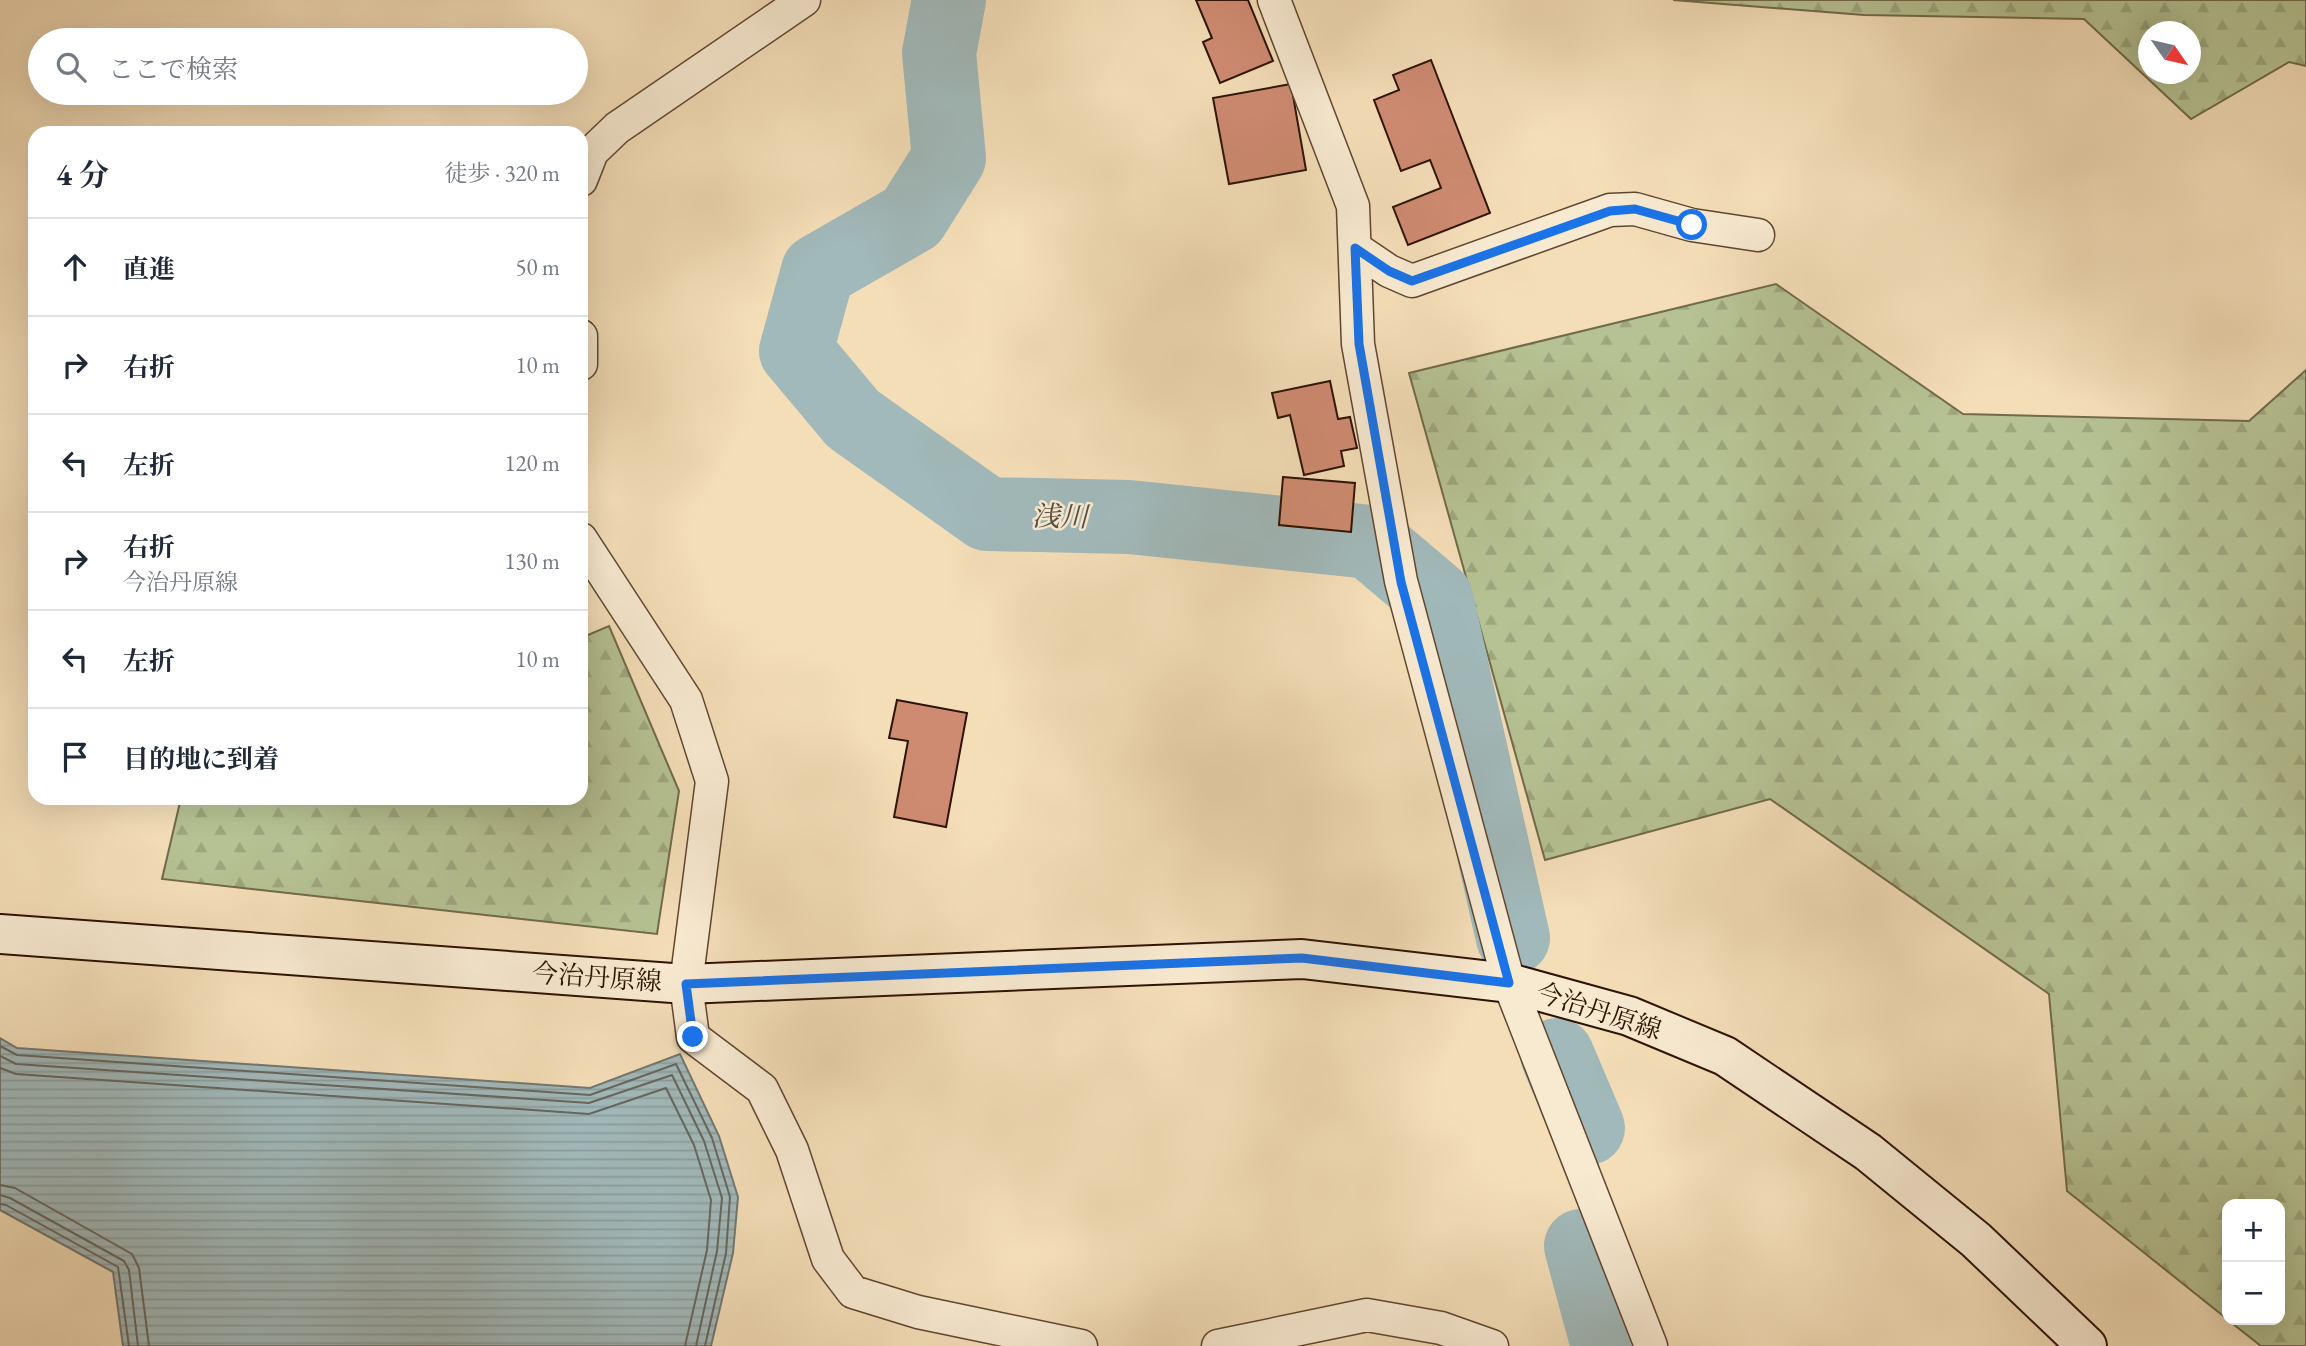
<!DOCTYPE html>
<html lang="ja">
<meta charset="utf-8">
<style>
body{margin:0;font-family:"EB Garamond","Noto Serif JP",serif;background:#f2f2f3;color:#1f2937}
.controls{position:absolute;right:21px;bottom:21px;display:grid;overflow:hidden;border-radius:14px;box-shadow:0 7px 28px #0002}
.controls button{width:63px;height:63px;display:grid;place-items:center;padding:0;border:0;border-bottom:2px solid #e0e1e3;background:#fff;color:#1f2937;font:35px sans-serif}
.compass{position:absolute;left:2138px;top:21px;width:63px;height:63px;border-radius:50%;background:#fff;box-shadow:0 7px 28px #0002;rotate:124deg}
.stop{position:absolute;width:21px;height:21px;margin:-16px;border:5px solid #1a73e8;border-radius:50%;background:#fff}
.stop.end{background:#1a73e8;border-color:#fff;box-shadow:0 2px 7px #0008}
.list{margin:0;padding:0;list-style:none}
h2{display:flex;justify-content:space-between;align-items:center;height:91px;margin:0;padding:0 28px;font-size:30px}
h2 small{font-size:23px;font-weight:400;color:#747a83}
.list li{display:grid;grid-template-columns:46px 1fr auto;gap:21px;align-items:center;box-sizing:border-box;height:98px;padding:0 28px;border-top:2px solid #e0e1e3}
.list b{display:block;font-size:26px;white-space:nowrap}
.list p{margin:0;font-size:23px;white-space:nowrap;color:#747a83}
.list em{font-size:23px;font-style:normal;color:#747a83}
.icon{flex:none;width:38px;height:38px;fill:none;stroke:currentColor;stroke-width:2;stroke-linecap:round;stroke-linejoin:round}
.map{position:relative;flex:none;width:2306px;height:1346px;overflow:hidden}
.search{position:absolute;background:#fff;box-shadow:0 7px 28px #0002;left:28px;top:28px;width:560px;height:77px;display:flex;align-items:center;gap:18px;box-sizing:border-box;padding:0 24px;border-radius:38px;color:#747a83;font-size:26px}
.panel{position:absolute;background:#fff;box-shadow:0 7px 28px #0002;left:28px;top:126px;width:560px;height:679px;border-radius:21px}
.map>svg:first-child{display:block}
.forest{fill:url(#forest-firs);stroke:#726a4a;stroke-width:2;fill-rule:evenodd}
.water{fill:url(#water-rules);stroke:#737770;stroke-width:2}
.lines{fill:none;stroke-linecap:round;stroke-linejoin:round}
.shore{stroke:#67665e;stroke-width:2}
.river{stroke:#a1b9ba;stroke-width:74}
.building{fill:#cf8b72;stroke:#2d1302;stroke-width:2}
.street-casing{stroke:#5f4630;stroke-width:35}
.secondary-casing{stroke:#2d1302;stroke-width:42}
.street{stroke:#f8ead1;stroke-width:32}
.secondary{stroke:#f8ead1;stroke-width:38}
.route{stroke:#1a73e8;stroke-width:9}
.labels{text-anchor:middle;dominant-baseline:central;stroke-width:5;stroke-linejoin:round;paint-order:stroke}
.street-label{font-size:26px;fill:#2d1302;stroke:#f8ead1}
.water-label{font-size:28px;font-style:italic;fill:#564d42;stroke:#f8ead1}
</style>
<div class="map">
<svg width="2306" height="1346" viewBox="0 0 2306 1346">
<defs>
<pattern id="forest-firs" width="22" height="20" patternUnits="userSpaceOnUse" patternTransform="scale(1.75)"><rect width="22" height="20" fill="#b6c293"/><path d="M5 1l3.5 6h-7zM16 11l3.5 6h-7z" fill="#9da67d"/></pattern>
<pattern id="water-rules" width="6" height="5" patternUnits="userSpaceOnUse" patternTransform="scale(1.75)"><rect width="6" height="5" fill="#a1b9ba"/><path d="M0 2.5h6" fill="none" stroke="#8b9e9e"/></pattern>
</defs>
<rect width="100%" height="100%" fill="#f4deb8"/>
<filter id="stains"><feTurbulence type="fractalNoise" baseFrequency=".00286" numOctaves="4"/><feColorMatrix values="0 0 0 0 .2 0 0 0 0 .09 0 0 0 0 .02 0 0 0 .5 -.17"/></filter>
<radialGradient id="worn" r=".72"><stop offset=".6" stop-color="#630" stop-opacity="0"/><stop offset="1" stop-color="#630" stop-opacity=".3"/></radialGradient>
<path class="forest" d="M 1673,0 L 2306,0 L 2306,66 L 2289,62 L 2191,119 L 2084,19 L 1864,15 ZM 2148,32 L 2190,32 L 2190,74 L 2148,74 Z
M 1776,284 L 1963,414 L 2249,421 L 2306,370 L 2306,1346 L 2261,1346 L 2228,1320 L 2280,1320 L 2280,1204 L 2227,1204 L 2227,1319 L 2067,1191 L 2049,994 L 1770,799 L 1545,860 L 1409,373 Z
M 609,626 L 679,791 L 657,934 L 162,879 L 181,798 L 451,798 L 485,804 L 492,798 L 581,798 L 581,638 Z"/>
<path class="water" d="M 0,1038 L 17,1048 L 590,1088 L 680,1054 L 719,1136 L 738,1197 L 733,1253 L 711,1346 L 123,1346 L 113,1272 L 0,1210 Z"/>
<g class="lines">
<path class="shore" d="M 0,1046 L 17,1055 L 590,1095 L 676,1064 L 712,1138 L 730,1197 L 726,1253 L 705,1346
M 0,1056 L 16,1064 L 589,1103 L 672,1075 L 704,1141 L 722,1198 L 717,1251 L 696,1346
M 0,1068 L 16,1074 L 589,1114 L 666,1088 L 694,1145 L 711,1200 L 707,1250 L 685,1346
M 0,1185 L 15,1188 L 132,1254 L 139,1268 L 149,1346
M 0,1195 L 10,1198 L 124,1261 L 129,1270 L 138,1346
M 0,1204 L 6,1205 L 118,1267 L 129,1346"/>
<path class="river" d="M 949,0 L 939,53 L 949,158 L 912,217 L 818,271 L 796,351 L 853,419 L 987,514 L 1129,517 L 1370,542 L 1436,598 L 1513,938
M 1557,1055 L 1588,1128
M 1581,1246 L 1608,1346"/>
</g>
<path class="building" d="M 1196,0 L 1248,0 L 1273,61 L 1220,83 L 1203,42 L 1212,38 Z
M 1431,60 L 1490,213 L 1408,245 L 1393,207 L 1441,188 L 1430,160 L 1401,171 L 1374,100 L 1399,90 L 1393,75 Z
M 1291,84 L 1306,170 L 1229,184 L 1213,98 Z
M 1330,381 L 1338,419 L 1350,417 L 1357,448 L 1341,451 L 1344,466 L 1304,475 L 1290,415 L 1278,418 L 1272,393 Z
M 1283,477 L 1355,483 L 1351,532 L 1279,525 Z
M 897,700 L 967,713 L 946,827 L 894,817 L 908,741 L 889,738 Z"/>
<g class="lines">
<g class="street-casing">
<path id="street" d="M 1274,0 L 1353,206 L 1358,344 L 1401,581 L 1509,983 L 1651,1346
M 581,180 L 592,152 L 617,128 L 804,0
M 1355,248 L 1389,271 L 1412,281 L 1610,210 L 1635,209 L 1692,225 L 1758,235
M 581,336 L 581,364
M 581,539 L 686,700 L 712,781 L 686,984 L 693,1037 L 762,1089 L 792,1150 L 828,1259 L 853,1292 L 918,1312 L 1081,1346
M 1218,1346 L 1367,1315 L 1441,1328 L 1492,1346"/>
</g>
<g class="secondary-casing">
<path id="secondary" d="M 0,934 L 686,984 L 1302,959 L 1509,983 L 1629,1016 L 1725,1056 L 1868,1152 L 1976,1240 L 2087,1346"/>
</g>
<use href="#street" class="street"/>
<use href="#secondary" class="secondary"/>
</g>
<g class="lines">
<path class="route" d="M 693,1037 L 686,984 L 1302,958 L 1509,983 L 1401,582 L 1359,344 L 1355,248 L 1389,271 L 1412,281 L 1610,211 L 1635,209 L 1692,225"/>
</g>
<g class="labels">
<g class="street-label">
<text transform="translate(597 977) rotate(4)">今治丹原線</text>
<text transform="translate(1599 1011) rotate(18)">今治丹原線</text>
</g>
<g class="water-label">
<text transform="translate(1060 516) rotate(1)">浅川</text>
</g>
</g>
<rect width="100%" height="100%" filter="url(#stains)"/>
<rect width="100%" height="100%" fill="url(#worn)"/>
</svg>
<div class="controls">
<button>+</button>
<button>−</button>
</div>
<svg class="compass" viewBox="-18 -18 36 36"><path d="M0-13l5 13h-10z" fill="#e53935"/><path d="M0 13l5-13h-10z" fill="#747a83"/></svg>
<div class="stop" style="left:1692px;top:225px"></div>
<div class="stop end" style="left:693px;top:1037px"></div>
<div class="search"><svg class="icon" aria-label="search" viewBox="0 0 24 24"><circle cx="10" cy="10" r="6"/><path d="M15 15l6 6"/></svg>ここで検索</div>
<section class="panel">
<h2>4 分<small>徒歩 · 320 m</small></h2>
<ul class="list">
<li><svg class="icon" aria-label="ahead" viewBox="0 0 24 24"><path d="M12 20V5M6 11l6-6 6 6"/></svg><div><b>直進</b></div><em>50 m</em></li>
<li><svg class="icon" aria-label="right" viewBox="0 0 24 24"><path d="M7 20v-9h11M14 6l5 5-5 5"/></svg><div><b>右折</b></div><em>10 m</em></li>
<li><svg class="icon" aria-label="left" viewBox="0 0 24 24"><path d="M17 20v-9H6M10 6l-5 5 5 5"/></svg><div><b>左折</b></div><em>120 m</em></li>
<li><svg class="icon" aria-label="right" viewBox="0 0 24 24"><path d="M7 20v-9h11M14 6l5 5-5 5"/></svg><div><b>右折</b><p>今治丹原線</p></div><em>130 m</em></li>
<li><svg class="icon" aria-label="left" viewBox="0 0 24 24"><path d="M17 20v-9H6M10 6l-5 5 5 5"/></svg><div><b>左折</b></div><em>10 m</em></li>
<li><svg class="icon" aria-label="arrive" viewBox="0 0 24 24"><path d="M6 21V4h12l-3 4 3 4H6"/></svg><div><b>目的地に到着</b></div></li>
</ul>
</section>
</div>
